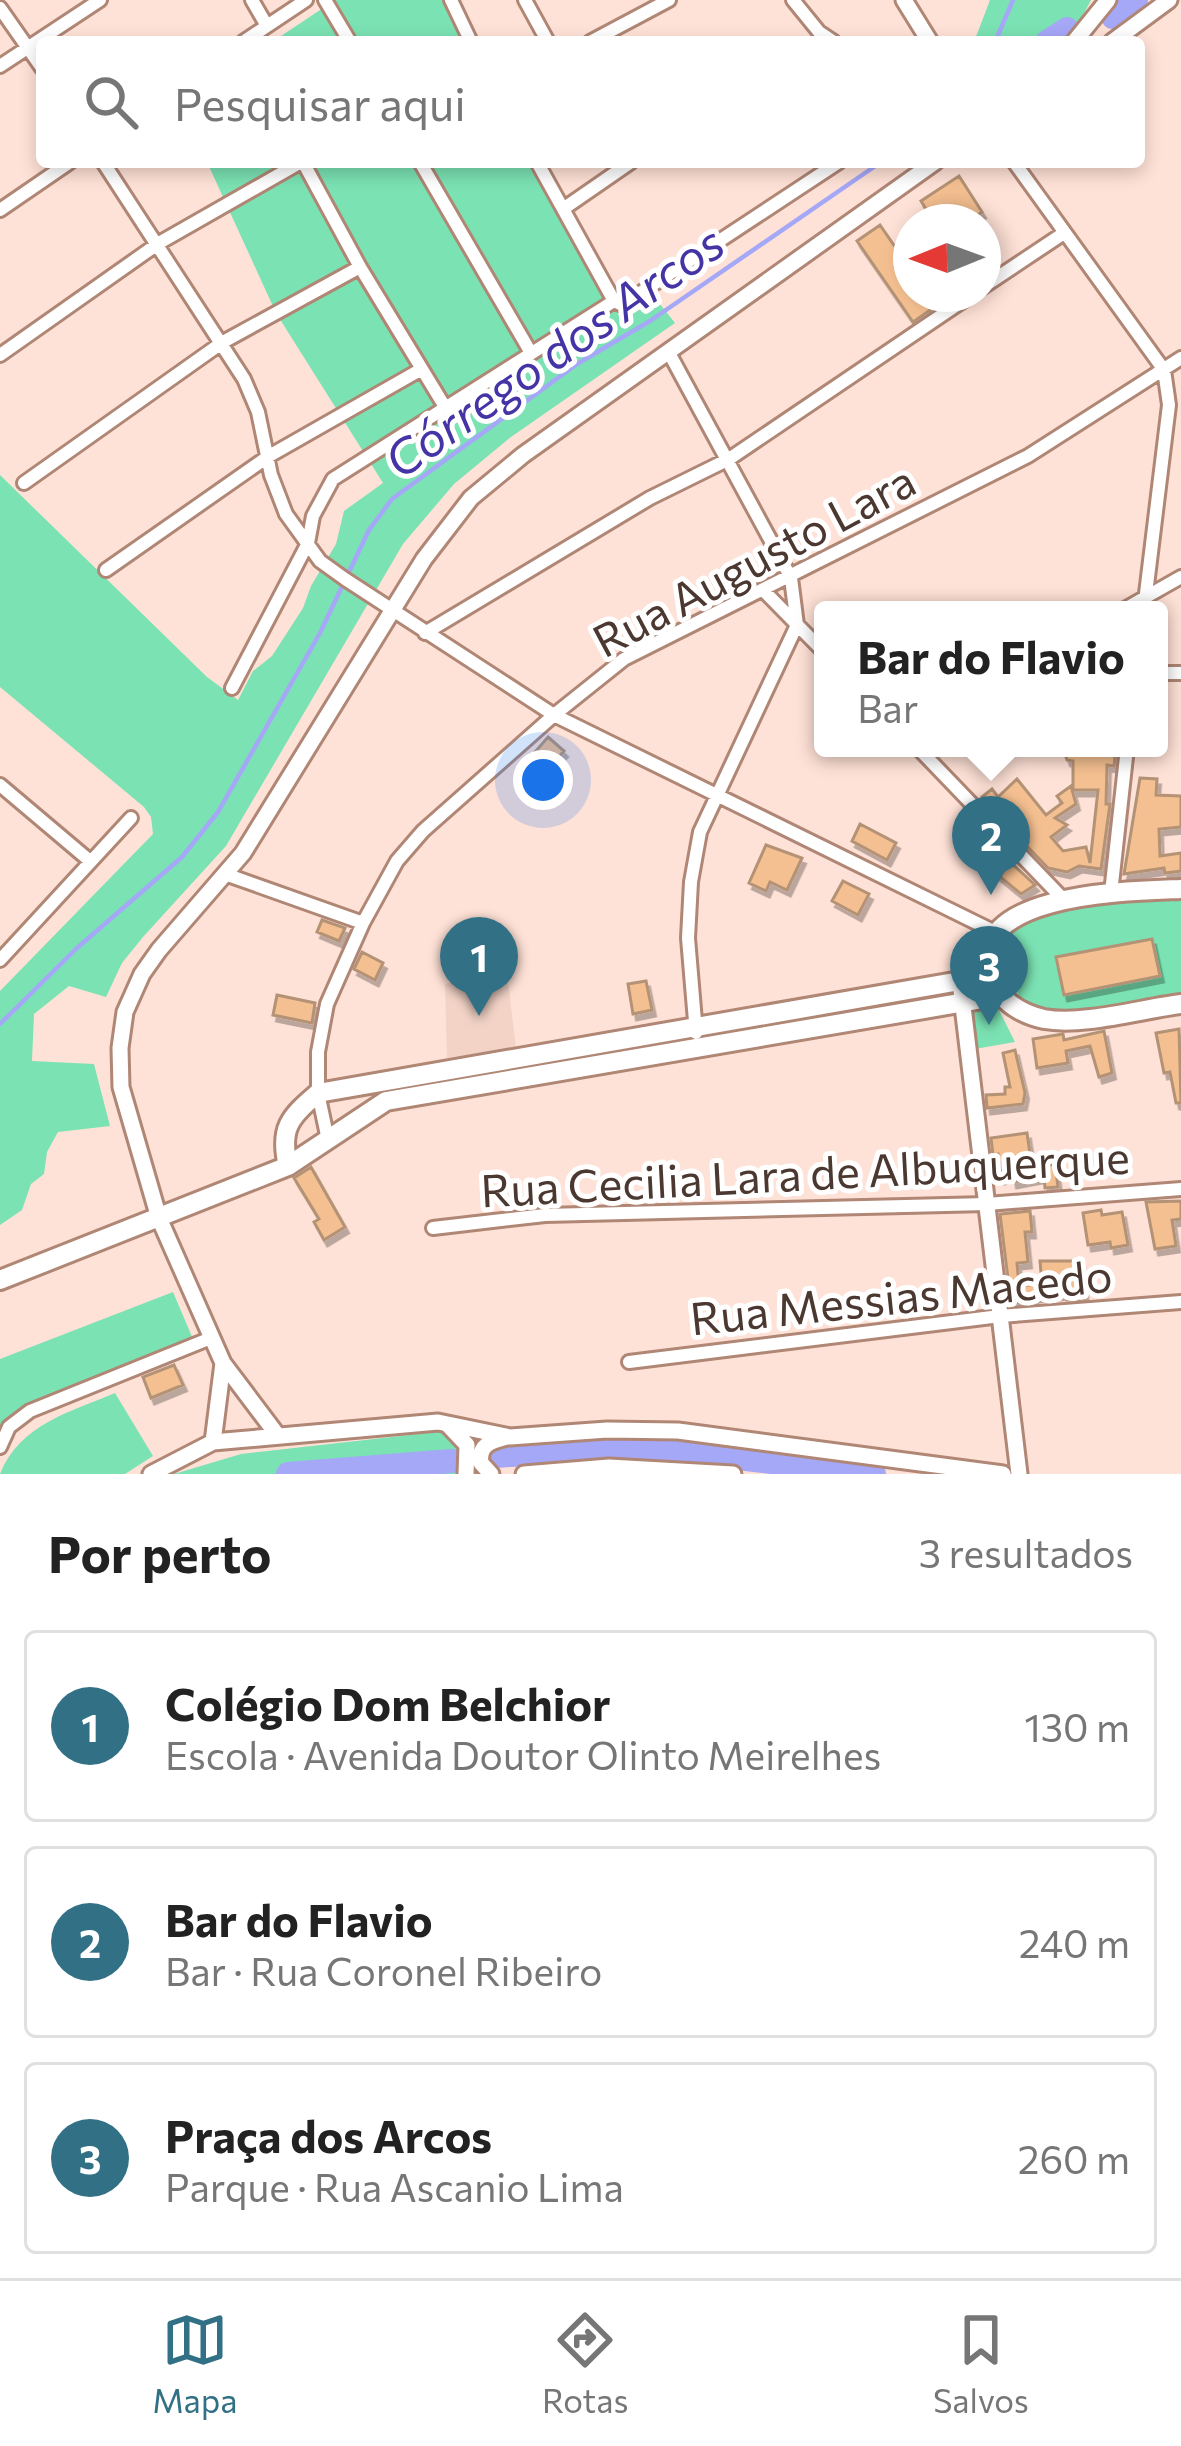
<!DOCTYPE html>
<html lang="pt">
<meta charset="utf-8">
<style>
body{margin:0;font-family:Commissioner,sans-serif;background:#f2f2f2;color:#222}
.compass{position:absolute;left:893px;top:204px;width:108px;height:108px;border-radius:50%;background:#fff;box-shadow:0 6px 18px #0003;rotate:269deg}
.you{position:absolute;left:543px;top:780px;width:42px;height:42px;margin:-30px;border:9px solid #fff;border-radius:50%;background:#1a73e8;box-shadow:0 0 0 18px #1a73e833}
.badge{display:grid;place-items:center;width:78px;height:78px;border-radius:50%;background:#317085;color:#fff;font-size:39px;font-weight:700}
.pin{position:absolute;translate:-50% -99px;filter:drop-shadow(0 3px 6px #0008)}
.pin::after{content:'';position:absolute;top:63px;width:42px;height:36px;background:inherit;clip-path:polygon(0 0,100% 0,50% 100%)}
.popup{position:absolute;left:814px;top:601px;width:354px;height:156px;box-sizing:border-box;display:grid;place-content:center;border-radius:12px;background:#fff;filter:drop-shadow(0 3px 9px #0005);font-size:39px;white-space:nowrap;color:#767676}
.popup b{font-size:45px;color:#222}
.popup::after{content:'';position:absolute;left:50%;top:100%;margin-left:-24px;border:24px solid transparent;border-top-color:#fff}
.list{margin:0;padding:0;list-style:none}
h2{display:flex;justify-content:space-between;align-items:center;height:156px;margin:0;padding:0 48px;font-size:51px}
h2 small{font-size:39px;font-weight:400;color:#767676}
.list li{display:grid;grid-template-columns:78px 1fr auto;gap:36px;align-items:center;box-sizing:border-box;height:192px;margin:0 24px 24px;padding:0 24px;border:3px solid #e0e0e0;border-radius:12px}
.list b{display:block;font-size:45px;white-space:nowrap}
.list p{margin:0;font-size:39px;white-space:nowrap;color:#767676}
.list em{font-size:39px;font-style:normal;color:#767676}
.icon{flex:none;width:66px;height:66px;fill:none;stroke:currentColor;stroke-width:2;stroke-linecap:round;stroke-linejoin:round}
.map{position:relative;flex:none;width:1181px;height:1474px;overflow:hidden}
.search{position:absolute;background:#fff;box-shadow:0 6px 18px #0003;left:36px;right:36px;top:36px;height:132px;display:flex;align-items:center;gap:30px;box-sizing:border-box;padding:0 42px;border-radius:12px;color:#767676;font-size:45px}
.sheet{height:804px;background:#fff}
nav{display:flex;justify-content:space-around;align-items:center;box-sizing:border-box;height:168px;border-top:3px solid #e0e0e0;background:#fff;font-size:33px;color:#767676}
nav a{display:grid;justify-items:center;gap:6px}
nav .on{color:#317085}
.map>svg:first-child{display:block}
.built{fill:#f3d3c6}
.green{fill:#7be2b3}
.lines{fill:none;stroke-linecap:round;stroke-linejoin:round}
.stream{stroke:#a5a7f7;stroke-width:4.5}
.river{stroke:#a5a7f7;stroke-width:24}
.building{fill:#f5c091;stroke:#b49275;stroke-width:3;filter:url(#shadow)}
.minor-casing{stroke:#b08675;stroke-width:18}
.tertiary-casing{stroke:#b08675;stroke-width:21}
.secondary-casing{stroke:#b08675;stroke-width:24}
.minor{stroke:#fff;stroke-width:12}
.tertiary{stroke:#fff;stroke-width:15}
.secondary{stroke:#fff;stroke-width:18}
.labels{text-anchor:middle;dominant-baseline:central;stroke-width:10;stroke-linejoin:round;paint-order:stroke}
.street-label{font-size:45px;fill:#4b3831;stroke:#fff}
.water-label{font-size:48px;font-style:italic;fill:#4434a5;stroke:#fff}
</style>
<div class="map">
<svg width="1181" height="1474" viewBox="0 0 1181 1474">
<defs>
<filter id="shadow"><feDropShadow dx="3.5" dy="6" stdDeviation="0" flood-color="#0004"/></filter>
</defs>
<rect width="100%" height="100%" fill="#ffe2d7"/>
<path class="built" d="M 507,973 L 516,1048 L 447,1058 L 445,984 Z"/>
<path class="green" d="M 335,0 L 446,0 L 469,42 L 272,42 Z
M 990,0 L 1091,0 L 1080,21 L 1058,27 L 1034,42 L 974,42 Z
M 207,162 L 535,162 L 622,321 L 656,299 L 675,323 L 511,437 L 454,484 L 403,544 L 226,846 L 143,937 L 122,963 L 106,997 L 69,986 L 34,1014 L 32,1061 L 94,1064 L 110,1126 L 58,1132 L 47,1152 L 44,1174 L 31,1184 L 22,1210 L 0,1225 L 0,991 L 153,834 L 151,817 L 144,807 L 0,687 L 0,475 L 207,677 L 238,700 L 253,671 L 272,656 L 303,608 L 311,586 L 336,544 L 344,511 L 383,483 L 276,313 Z
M 1181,890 L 1181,1002 L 1077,1017 L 1020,1008 L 1007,927 L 1030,912 Z
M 996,1004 L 1015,1042 L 975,1049 L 968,1009 Z
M 173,1292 L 193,1339 L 28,1404 L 0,1433 L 0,1359 Z
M 115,1393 L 153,1456 L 125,1474 L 0,1474 C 20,1424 70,1412 115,1393 Z
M 445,1431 L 465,1444 L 462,1474 L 174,1474 L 241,1454 Z"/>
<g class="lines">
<path class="stream" d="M 995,42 L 1013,0
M 0,1024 L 77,948 L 182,857 L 218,812 L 320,633 L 369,530 L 392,499 L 577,364 L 650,321 L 881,162"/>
<path class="river" d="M 1113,17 L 1136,0
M 1047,42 L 1067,29
M 496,1456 L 602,1449 L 668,1450 L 874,1474
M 288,1474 L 452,1461"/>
</g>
<path class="building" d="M 959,176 L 982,212 L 967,222 L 934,222 L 921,201 Z
M 880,225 L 911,270 L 911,294 L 927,294 L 936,306 L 913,322 L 857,241 Z
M 548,737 L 564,751 L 551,766 L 535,752 Z
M 1063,748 L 1116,748 L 1114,766 L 1107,765 L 1106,804 L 1110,804 L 1101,869 L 1079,866 L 1067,872 L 1048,868 L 1025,844 L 1028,842 L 1015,826 L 1011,829 L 982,797 L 992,789 L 998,797 L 1017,779 L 1046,815 L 1062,803 L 1057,796 L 1071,786 L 1076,804 L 1055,818 L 1067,825 L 1051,837 L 1063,851 L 1086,847 L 1090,863 L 1098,790 L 1073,790 L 1073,761 L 1067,760 Z
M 1140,778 L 1157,779 L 1156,795 L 1181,796 L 1181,827 L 1159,829 L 1160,856 L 1181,853 L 1181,871 L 1165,873 L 1164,868 L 1124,874 Z
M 860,824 L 896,843 L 887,860 L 852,841 Z
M 985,833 L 1008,860 L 1035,885 L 1021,894 L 993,871 L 988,875 L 975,861 L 981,856 L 971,844 Z
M 766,845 L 802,858 L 787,890 L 770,882 L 766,891 L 749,883 Z
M 843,881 L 869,894 L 858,915 L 832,901 Z
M 322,920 L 345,928 L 339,941 L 317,932 Z
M 1152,939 L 1160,976 L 1064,995 L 1056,957 Z
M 362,952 L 383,963 L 375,980 L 354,969 Z
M 646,981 L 652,1010 L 633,1014 L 628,984 Z
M 277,995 L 315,1003 L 312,1023 L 273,1015 Z
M 1179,1029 L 1181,1103 L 1176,1103 L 1170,1072 L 1164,1073 L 1156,1033 Z
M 1104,1031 L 1112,1073 L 1099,1077 L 1090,1046 L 1066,1051 L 1068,1063 L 1037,1068 L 1033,1039 L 1063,1034 L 1064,1040 Z
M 1015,1050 L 1025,1093 L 1023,1104 L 987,1108 L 986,1095 L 1005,1094 L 1005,1087 L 1010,1087 L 1003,1053 Z
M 1027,1133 L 1031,1160 L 1039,1159 L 1040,1166 L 1055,1164 L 1058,1187 L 1045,1188 L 1044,1176 L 1013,1182 L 1012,1176 L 1001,1178 L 998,1154 L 993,1155 L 991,1138 Z
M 311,1167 L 345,1227 L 324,1240 L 314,1222 L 319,1219 L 294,1178 Z
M 1181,1201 L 1181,1219 L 1172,1220 L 1176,1246 L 1155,1249 L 1146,1202 Z
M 1101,1210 L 1102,1215 L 1122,1212 L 1128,1245 L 1111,1248 L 1110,1242 L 1088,1245 L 1083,1213 Z
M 1030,1211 L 1032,1232 L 1025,1232 L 1028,1262 L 1017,1263 L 1019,1286 L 1042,1284 L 1040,1261 L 1081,1261 L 1085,1299 L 1067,1300 L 1067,1293 L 1034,1296 L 1035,1301 L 1011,1303 L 1000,1214 Z
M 174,1365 L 183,1385 L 151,1398 L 143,1377 Z"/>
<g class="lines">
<g class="minor-casing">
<path id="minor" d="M 252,0 L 267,26
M 325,0 L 350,42
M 451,0 L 471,42
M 525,0 L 548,42
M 793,0 L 819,32 L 834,42
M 0,8 L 42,68
M 243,42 L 306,0
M 590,42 L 669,0
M 0,66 L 100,0
M 103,162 L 244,379 L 258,412 L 271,475 L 286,514 L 320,561 L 345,579 L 554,715 L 997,933
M 303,162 L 360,267 L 445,407
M 420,162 L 531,353
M 537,162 L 614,301 L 622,305 L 839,162
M 1014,162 L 1164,370 L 1169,405 L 1144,610
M 563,209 L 631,162
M 0,210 L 70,162
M 983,287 L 1064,233
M 668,351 L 791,578 L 797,625 L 700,832 L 691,882 L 688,938 L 696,1033
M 0,355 L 159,243 L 301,162
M 24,483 L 223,342 L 360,267
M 106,570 L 269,456 L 420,370
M 764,591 L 823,651
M 1123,610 L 1181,577
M 425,633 L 650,498 L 729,459 L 973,294
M 1159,673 L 1181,673
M 232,688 L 308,543 L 313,516 L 333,479 L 614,301
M 918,748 L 1064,900
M 0,785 L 90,861
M 225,874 L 363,923
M 1111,893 L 1127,748
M 0,960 L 131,818
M 328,1140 L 318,1093 L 318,1052 L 327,1004 L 363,923 L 397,861 L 423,831 L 554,715 L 624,659 L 1028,456 L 1181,358
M 433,1228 L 545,1215 L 987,1204 L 1181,1189
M 629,1362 L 1000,1316 L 1181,1302
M 0,1447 L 9,1427 L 30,1411 L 211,1338"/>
</g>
<g class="tertiary-casing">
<path id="tertiary" d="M 904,0 L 930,42
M 1074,42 L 1108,0
M 1112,42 L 1169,0
M 960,981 L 1019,1474
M 449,1426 L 467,1445 L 466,1474
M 278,1436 L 223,1363 L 159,1218 L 121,1087 L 120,1048 L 125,1012 L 142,974 L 159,950 L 243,853 L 424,559 L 471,498 L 523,455 L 935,162
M 213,1442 L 223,1363
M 151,1474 L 213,1442 L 438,1422 L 510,1437 L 607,1430 L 678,1431 L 1003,1474
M 491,1474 L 481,1463 C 478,1445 491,1441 507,1437
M 524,1474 L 609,1467 L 733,1474"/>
</g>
<g class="secondary-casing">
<path id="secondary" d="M 1181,889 C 1133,891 964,892 990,975 C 997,999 1020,1014 1044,1019 C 1083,1026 1141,1009 1181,1004
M 288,1166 C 279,1128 290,1117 318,1093 L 960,981 L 986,964
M 0,1280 L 288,1166 L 386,1101 L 1000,996"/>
</g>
<use href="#minor" class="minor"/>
<use href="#tertiary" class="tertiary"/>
<use href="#secondary" class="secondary"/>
</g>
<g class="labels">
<g class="street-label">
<text transform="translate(753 559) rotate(-28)">Rua Augusto Lara</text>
<text transform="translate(805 1172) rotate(-3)">Rua Cecilia Lara de Albuquerque</text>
<text transform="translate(901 1295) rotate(-6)">Rua Messias Macedo</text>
</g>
<g class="water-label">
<text transform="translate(553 350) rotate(-35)">Córrego dos Arcos</text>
</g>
</g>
</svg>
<svg class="compass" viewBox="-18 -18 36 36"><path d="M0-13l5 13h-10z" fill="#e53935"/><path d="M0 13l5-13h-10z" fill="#767676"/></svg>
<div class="you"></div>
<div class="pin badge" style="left:479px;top:1016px">1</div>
<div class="pin badge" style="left:991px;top:895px">2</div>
<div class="popup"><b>Bar do Flavio</b>Bar</div>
<div class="pin badge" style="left:989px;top:1025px">3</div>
<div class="search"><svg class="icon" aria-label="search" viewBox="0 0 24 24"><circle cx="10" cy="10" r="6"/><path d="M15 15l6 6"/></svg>Pesquisar aqui</div>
</div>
<section class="sheet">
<h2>Por perto<small>3 resultados</small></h2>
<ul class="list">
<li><span class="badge">1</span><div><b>Colégio Dom Belchior</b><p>Escola · Avenida Doutor Olinto Meirelhes</p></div><em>130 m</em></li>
<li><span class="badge">2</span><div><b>Bar do Flavio</b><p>Bar · Rua Coronel Ribeiro</p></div><em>240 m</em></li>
<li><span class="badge">3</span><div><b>Praça dos Arcos</b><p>Parque · Rua Ascanio Lima</p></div><em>260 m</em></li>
</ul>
</section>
<nav>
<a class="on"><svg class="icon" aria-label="map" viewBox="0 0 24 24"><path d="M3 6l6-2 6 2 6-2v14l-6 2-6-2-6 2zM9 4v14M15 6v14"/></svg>Mapa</a>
<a><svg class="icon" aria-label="directions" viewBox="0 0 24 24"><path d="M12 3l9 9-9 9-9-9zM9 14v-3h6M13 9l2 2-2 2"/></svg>Rotas</a>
<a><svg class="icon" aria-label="saved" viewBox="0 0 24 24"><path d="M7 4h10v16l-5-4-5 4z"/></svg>Salvos</a>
</nav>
